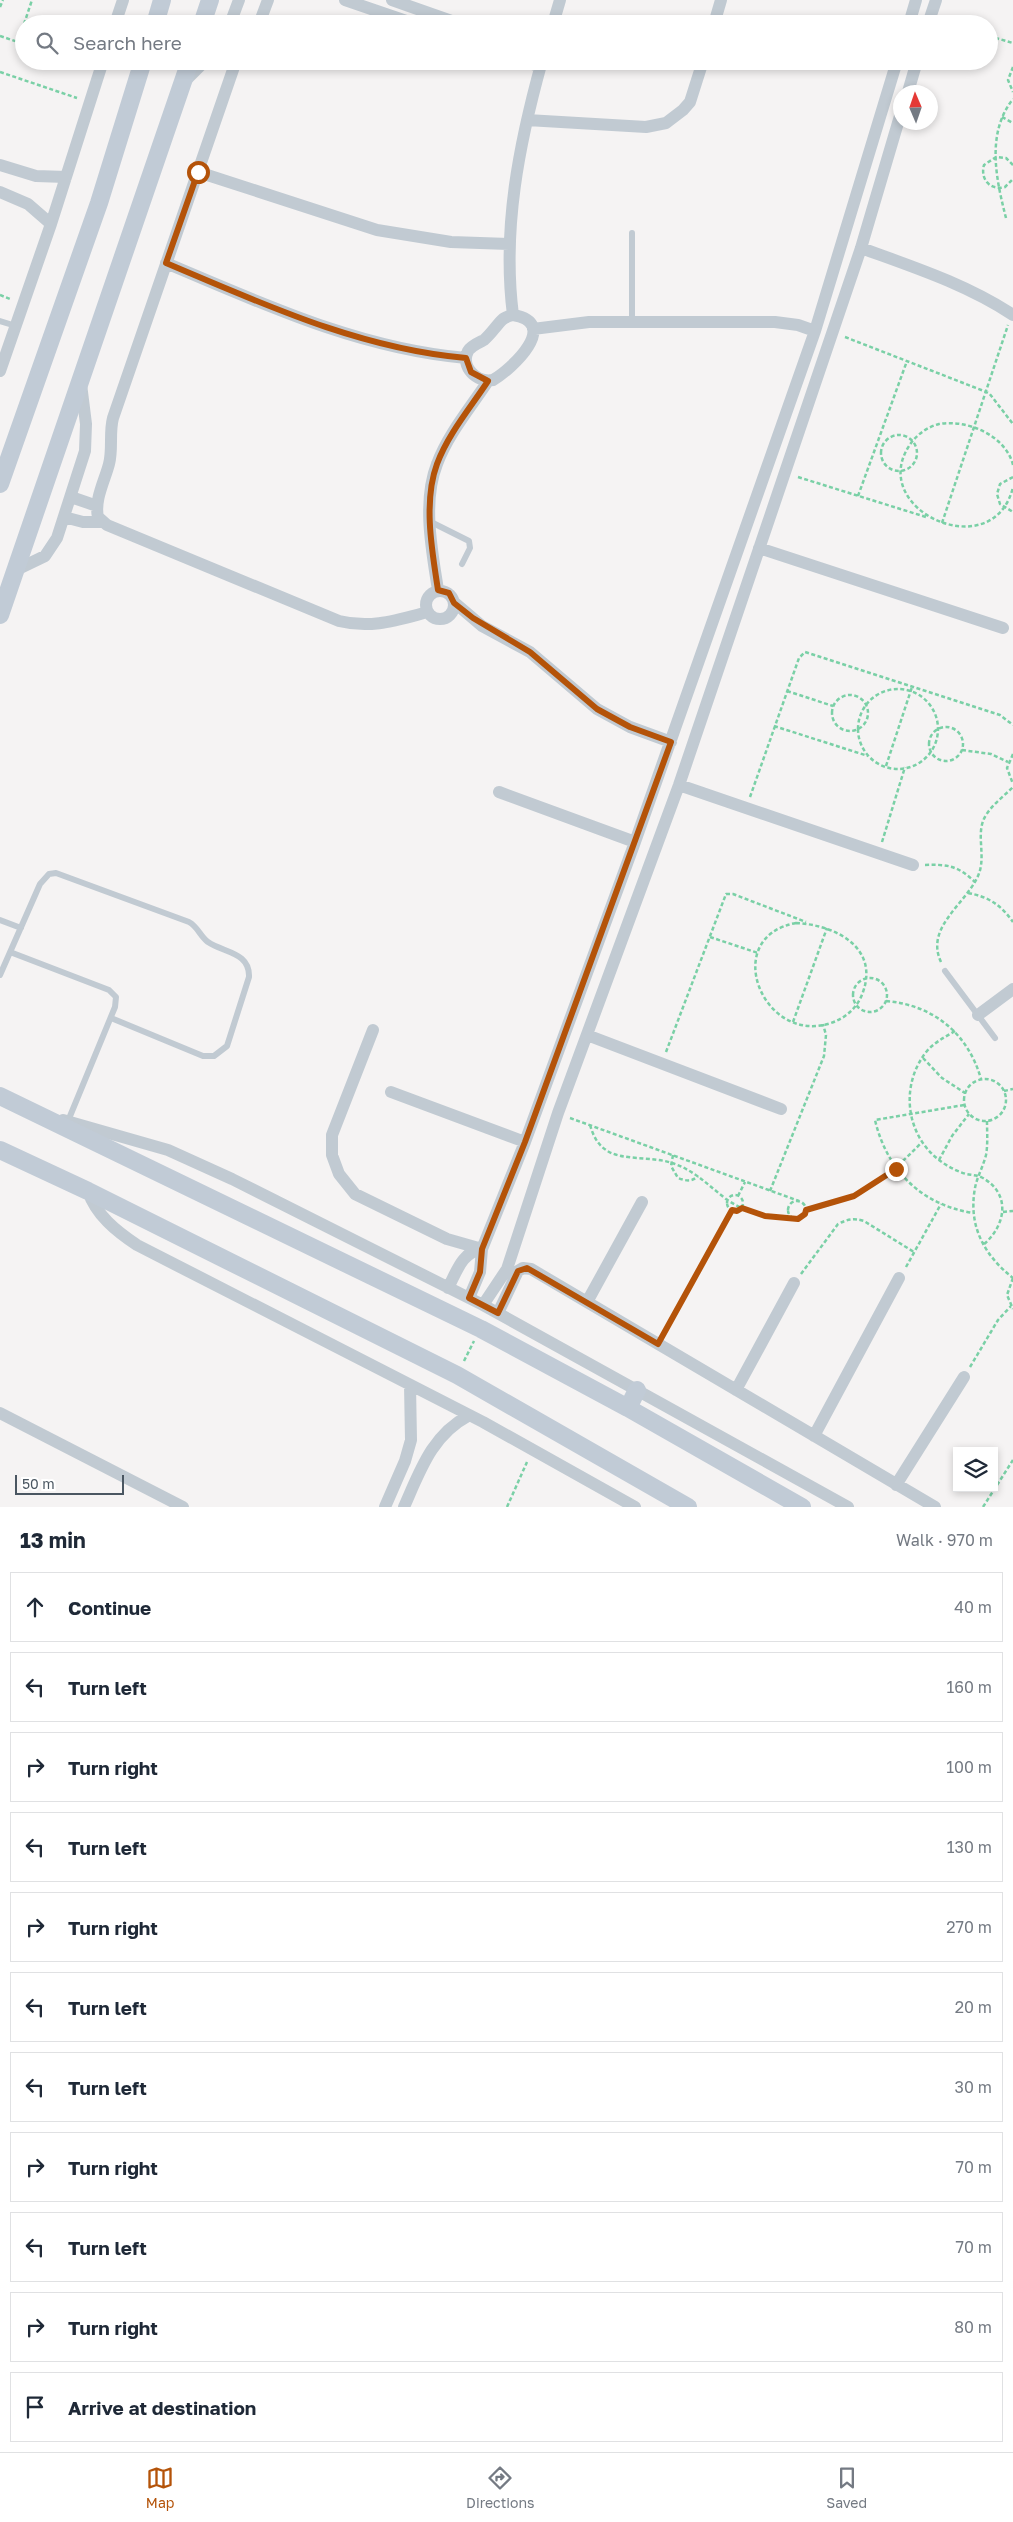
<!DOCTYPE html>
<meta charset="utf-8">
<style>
body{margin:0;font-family:"Golos Text",sans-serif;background:#f6f6f7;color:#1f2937}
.controls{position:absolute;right:15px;bottom:15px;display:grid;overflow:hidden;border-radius:0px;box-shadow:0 2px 8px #0003}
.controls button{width:45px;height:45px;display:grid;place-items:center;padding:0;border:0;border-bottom:1px solid #e0e1e3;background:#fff;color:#1f2937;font:25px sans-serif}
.compass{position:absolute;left:893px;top:85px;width:45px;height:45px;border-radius:50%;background:#fff;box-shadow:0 2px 8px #0003;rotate:358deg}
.scale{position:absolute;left:15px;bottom:12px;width:109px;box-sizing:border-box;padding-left:5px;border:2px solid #4a5661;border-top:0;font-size:14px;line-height:18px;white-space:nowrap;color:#4a5661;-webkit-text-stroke:4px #fff;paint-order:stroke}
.stop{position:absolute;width:15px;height:15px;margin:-11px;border:4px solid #b45309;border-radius:50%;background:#fff}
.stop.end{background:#b45309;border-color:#fff;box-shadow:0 1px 5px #0008}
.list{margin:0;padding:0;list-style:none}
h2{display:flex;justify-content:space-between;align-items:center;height:65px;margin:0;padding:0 20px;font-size:21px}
h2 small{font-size:16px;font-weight:400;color:#747a83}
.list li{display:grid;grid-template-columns:32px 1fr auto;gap:15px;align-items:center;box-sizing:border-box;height:70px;margin:0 10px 10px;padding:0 10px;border:1px solid #e0e1e3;border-radius:0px}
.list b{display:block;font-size:19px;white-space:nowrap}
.list em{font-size:16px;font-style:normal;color:#747a83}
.icon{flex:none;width:28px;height:28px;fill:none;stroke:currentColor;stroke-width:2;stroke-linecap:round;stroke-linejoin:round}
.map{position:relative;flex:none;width:1013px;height:1507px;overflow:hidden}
.search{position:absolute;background:#fff;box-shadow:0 2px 8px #0003;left:15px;right:15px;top:15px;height:55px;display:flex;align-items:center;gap:12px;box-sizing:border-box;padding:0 18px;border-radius:28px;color:#747a83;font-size:19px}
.sheet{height:945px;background:#fff}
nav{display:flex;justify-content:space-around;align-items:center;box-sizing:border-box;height:70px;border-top:1px solid #e0e1e3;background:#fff;font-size:14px;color:#747a83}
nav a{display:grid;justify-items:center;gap:2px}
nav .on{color:#b45309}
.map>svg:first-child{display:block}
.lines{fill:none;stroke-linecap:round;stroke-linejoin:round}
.path{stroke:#7ad0a6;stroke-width:2.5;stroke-dasharray:4 2.5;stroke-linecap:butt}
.lane{stroke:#c1cad2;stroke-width:6}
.street{stroke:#c1cad2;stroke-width:12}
.secondary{stroke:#c1cbd6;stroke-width:18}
.route{stroke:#b45309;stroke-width:6}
</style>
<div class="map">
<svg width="1013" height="1507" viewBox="0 0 1013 1507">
<rect width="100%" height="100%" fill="#f5f3f3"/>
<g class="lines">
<path class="path" d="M 0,7 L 3,0
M 24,24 L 32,0
M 0,36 L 24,44
M 989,36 L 1013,43
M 18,42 L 24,26
M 74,61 L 89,66
M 1013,67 L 1008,80 L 1013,92
M 0,72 L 77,98
M 1002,117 L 1013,123
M 1013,165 L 1006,158 L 996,157 L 984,165 C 980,179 990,191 1005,187 L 1013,179
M 1006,218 C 996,179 986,133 1013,99
M 0,295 L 10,299
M 845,337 L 989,393 L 1013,424
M881 453a18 18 0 1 1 36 0a18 18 0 1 1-36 0Z
M 1013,465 C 1006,436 968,419 939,424 C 927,427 916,435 909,446 C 867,511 994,567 1013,487
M 798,477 L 926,517
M 1013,477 L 1000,484 L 997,494 L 1000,504 L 1013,512
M 858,496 L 907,361
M 942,523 L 1008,325
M858 729a40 40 0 1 1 80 0a40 40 0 1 1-80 0Z
M 787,691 L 833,706
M832 713a18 18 0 1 1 36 0a18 18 0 1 1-36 0Z
M 774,726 L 868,756
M929 744a17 17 0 1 1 34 0a17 17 0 1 1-34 0Z
M 962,750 L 991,754 L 1008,762
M 1013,754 L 1007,768 L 1013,784
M 886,766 L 912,687
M 750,797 L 799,658 L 805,652 L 1000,715 L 1013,725
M 882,842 L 905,767
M 925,865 C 948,864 958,866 975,882
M 968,893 C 989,897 1001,905 1013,922
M 796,923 C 835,925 879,947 863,992 C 858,1007 846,1018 831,1023 C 763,1046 719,937 796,923 Z
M 710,937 L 758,953
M 941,962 C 925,928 964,905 977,878 C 988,857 974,834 986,815 C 993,804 1004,796 1013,787
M853 995a17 17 0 1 1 34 0a17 17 0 1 1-34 0Z
M 886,1001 C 933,1005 968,1033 981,1079
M 793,1022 L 827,928
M 955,1031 C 945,1037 935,1042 927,1051 C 900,1084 905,1134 939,1160 C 947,1166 956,1171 966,1174 C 971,1175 976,1175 981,1177 C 1012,1193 1006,1226 983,1245
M 666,1052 L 726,894 L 733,894 L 806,922
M 923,1058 L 942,1078 L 965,1093
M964 1100a21 21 0 1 1 42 0a21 21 0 1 1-42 0Z
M 1004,1091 L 1013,1089
M 964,1105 L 875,1120 C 887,1171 922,1205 973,1213
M 570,1118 L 799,1201
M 987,1121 C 987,1132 988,1144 986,1155 C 983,1167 977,1177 975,1188 C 968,1226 984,1255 1013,1278
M 590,1125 C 593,1135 597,1144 606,1150 C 621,1161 652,1156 672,1163 C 694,1170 708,1185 726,1199 C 746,1213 770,1218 794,1218
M 673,1155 L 671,1166 L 678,1178 C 686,1181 692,1182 698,1176
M 939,1160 L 952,1136 L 969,1114
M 770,1191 L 824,1056 L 826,1035 L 823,1024
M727 1203a8 8 0 1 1 16 0a8 8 0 1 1-16 0Z
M 738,1196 L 745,1182
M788 1210a9 9 0 1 1 18 0a9 9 0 1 1-18 0Z
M 806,1210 C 858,1201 886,1179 922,1142
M 1003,1212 L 1013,1211
M 906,1267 L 941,1204
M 801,1274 L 838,1224 C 848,1219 854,1218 864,1221 L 914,1252
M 1013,1278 L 1007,1295 L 1013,1309
M 664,1334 L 732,1210
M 464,1361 L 474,1341
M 970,1367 L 998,1320 L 1011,1306
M 507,1507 L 527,1462
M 983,1507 L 1013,1460"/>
<path class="lane" d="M 632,233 L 632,322
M 0,321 L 16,326
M 431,522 L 469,541 L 470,548 L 462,564
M 0,920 L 21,928
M 10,952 L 109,990 L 116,997 L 115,1007 L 68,1121
M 945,971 L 995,1038
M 0,975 L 40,884 L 49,874 L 56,873 L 189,922 C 198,927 200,936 208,942 C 224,953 250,952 249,977 L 227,1046 L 214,1056 L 203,1056 L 111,1018"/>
<path class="street" d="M 345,0 L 415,24
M 392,0 L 460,24
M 115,24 L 123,0
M 230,24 L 239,0
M 259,24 L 268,0
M 553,24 L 560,0
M 714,24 L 721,0
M 909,24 L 916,0
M 928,24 L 936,0
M 236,61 L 113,418 C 109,433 113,449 109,464 C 105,480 94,500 98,517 L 107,525 L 339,621 C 371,629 397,620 428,612
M 525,61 L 540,67
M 184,82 L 205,61
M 908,92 L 917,61
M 527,120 L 646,127 L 666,123 L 683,110 L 690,102 L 703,61
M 0,165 L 36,176 L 66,177
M 198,172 L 377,230 L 451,242 L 509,244
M 0,192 L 28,204 L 51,224
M 861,248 C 913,267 966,284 1013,315
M 166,263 C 263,304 360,349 466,358
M 513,315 C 502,229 519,144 542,61
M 513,315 C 561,323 512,369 493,380 C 477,383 460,367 468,351 C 471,346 478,343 484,340 C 491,334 496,326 502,320 C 505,317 509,316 513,315 Z
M 533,329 L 589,322 L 775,322 L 798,325 L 815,331
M 0,371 L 51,224 L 103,61
M 71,497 L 97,506
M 64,517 L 83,522 L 102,522
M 759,548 L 1003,628
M 16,570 L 45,556 L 57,538 L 85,451 L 86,424 L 81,384
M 438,590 C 432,551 422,502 437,464 C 448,434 471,407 488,381
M426 605a14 14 0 1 1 28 0a14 14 0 1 1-28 0Z
M 455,603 L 482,626 L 530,652 L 597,709 L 630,727 L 671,742
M 679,785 L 913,865
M 499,792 L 635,842
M 978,1015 L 1013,989
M 373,1030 L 332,1135 L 332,1155 L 339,1174 L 355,1194 L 447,1239 L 482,1249
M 587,1035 L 781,1109
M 391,1092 L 525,1142
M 63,1120 L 168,1150 L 232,1179 L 483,1305 L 848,1507
M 88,1191 C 96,1215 116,1231 137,1245 L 483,1422 L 635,1507
M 448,1288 C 457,1271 462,1252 482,1249
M 469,1298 L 480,1272 L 482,1249 L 525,1142 L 635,842 L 815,331 L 897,61
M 587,1302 L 642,1202
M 483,1305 L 507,1269 L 558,1113 L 679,785 L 861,248 L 900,116
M 498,1313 L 518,1271 L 523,1268 L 531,1269 L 935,1507
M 736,1390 L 794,1283
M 0,1413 L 183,1507
M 814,1436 L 899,1278
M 896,1485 L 964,1377
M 385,1507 L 405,1461 L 411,1440 L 410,1385
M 404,1507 C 420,1471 432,1435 468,1416"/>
<path class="secondary" d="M 155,24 L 162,0
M 202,24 L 210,0
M 0,484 L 99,203 L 143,61
M 0,615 L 190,61
M 0,1096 L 481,1329 L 628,1408 L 802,1507
M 0,1150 L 88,1191 L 457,1375 L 688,1507
M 628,1408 L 637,1390"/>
</g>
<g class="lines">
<path class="route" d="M 198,172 L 166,263 C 263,304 360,349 466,358 L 471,372 L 488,381 C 471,407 448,434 437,464 C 423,502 432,551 438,590 L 449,593 L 454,603 L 473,618 L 530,652 L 597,709 L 630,727 L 671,742 L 525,1142 L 482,1249 L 480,1272 L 469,1298 L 498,1313 L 518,1271 L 527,1268 L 658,1344 L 732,1210 L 737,1211 L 742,1208 L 765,1216 L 798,1219 L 805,1214 L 806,1210 L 854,1196 L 896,1169"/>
</g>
</svg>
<div class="controls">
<button><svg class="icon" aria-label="layers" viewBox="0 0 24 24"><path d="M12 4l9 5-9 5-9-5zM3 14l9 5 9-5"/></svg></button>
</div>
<svg class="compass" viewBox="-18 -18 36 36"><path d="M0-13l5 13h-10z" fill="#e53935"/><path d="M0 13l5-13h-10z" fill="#747a83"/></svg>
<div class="scale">50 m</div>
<div class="stop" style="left:198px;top:172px"></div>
<div class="stop end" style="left:896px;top:1169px"></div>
<div class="search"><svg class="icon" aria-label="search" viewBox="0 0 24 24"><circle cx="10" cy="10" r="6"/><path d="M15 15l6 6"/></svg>Search here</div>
</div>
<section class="sheet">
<h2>13 min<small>Walk · 970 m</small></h2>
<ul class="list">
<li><svg class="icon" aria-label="ahead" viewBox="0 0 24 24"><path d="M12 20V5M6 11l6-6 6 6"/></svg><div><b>Continue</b></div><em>40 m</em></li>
<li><svg class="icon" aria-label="left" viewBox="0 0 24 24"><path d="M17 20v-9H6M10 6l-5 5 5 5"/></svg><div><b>Turn left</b></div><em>160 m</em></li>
<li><svg class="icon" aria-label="right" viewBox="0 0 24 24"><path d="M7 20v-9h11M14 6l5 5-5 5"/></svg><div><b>Turn right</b></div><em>100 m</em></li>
<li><svg class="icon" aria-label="left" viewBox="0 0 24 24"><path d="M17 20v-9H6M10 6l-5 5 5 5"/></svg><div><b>Turn left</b></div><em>130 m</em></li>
<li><svg class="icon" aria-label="right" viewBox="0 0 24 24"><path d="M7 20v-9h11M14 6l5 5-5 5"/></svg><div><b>Turn right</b></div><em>270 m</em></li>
<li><svg class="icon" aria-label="left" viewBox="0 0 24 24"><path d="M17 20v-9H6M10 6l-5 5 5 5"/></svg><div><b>Turn left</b></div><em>20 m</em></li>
<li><svg class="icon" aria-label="left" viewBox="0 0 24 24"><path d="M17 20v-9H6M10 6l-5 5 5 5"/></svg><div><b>Turn left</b></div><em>30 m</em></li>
<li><svg class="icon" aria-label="right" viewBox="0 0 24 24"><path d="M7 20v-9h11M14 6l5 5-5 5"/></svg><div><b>Turn right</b></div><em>70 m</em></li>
<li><svg class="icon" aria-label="left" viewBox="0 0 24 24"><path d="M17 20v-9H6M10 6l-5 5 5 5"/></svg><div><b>Turn left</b></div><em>70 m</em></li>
<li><svg class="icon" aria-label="right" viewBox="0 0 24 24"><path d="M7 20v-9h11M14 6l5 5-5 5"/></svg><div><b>Turn right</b></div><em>80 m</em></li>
<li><svg class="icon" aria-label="arrive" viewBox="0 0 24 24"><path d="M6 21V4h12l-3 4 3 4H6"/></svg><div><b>Arrive at destination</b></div></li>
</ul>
</section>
<nav>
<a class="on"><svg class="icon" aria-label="map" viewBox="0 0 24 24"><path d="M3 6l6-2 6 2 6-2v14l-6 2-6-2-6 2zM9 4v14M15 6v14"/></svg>Map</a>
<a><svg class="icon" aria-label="directions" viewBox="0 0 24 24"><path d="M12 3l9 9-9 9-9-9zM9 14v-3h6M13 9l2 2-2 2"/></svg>Directions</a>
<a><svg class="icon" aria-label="saved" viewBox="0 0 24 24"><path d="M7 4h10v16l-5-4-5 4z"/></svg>Saved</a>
</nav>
